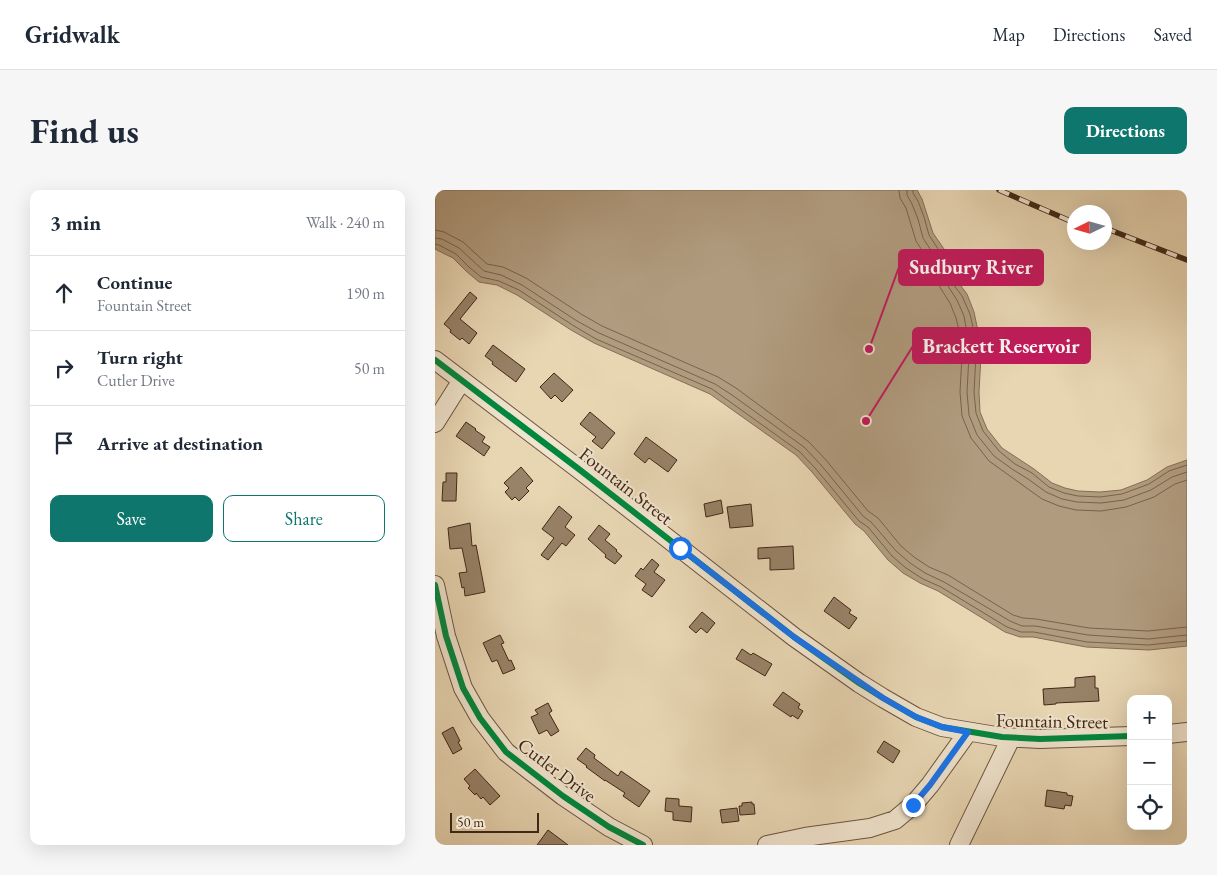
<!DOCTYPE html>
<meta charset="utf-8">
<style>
body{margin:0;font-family:"EB Garamond",serif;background:#f6f6f7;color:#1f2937}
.controls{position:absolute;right:15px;bottom:15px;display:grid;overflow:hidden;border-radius:10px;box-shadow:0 5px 20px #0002}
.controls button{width:45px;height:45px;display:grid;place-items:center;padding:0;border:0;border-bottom:1px solid #e0e1e3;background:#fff;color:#1f2937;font:25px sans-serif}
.compass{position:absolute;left:632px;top:15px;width:45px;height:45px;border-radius:50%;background:#fff;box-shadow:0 5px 20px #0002;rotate:265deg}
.scale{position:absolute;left:15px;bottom:12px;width:89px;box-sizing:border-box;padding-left:5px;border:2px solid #422817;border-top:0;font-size:14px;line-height:18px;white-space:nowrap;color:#422817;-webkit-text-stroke:4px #f0e4ce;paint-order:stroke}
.stop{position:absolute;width:15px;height:15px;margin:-11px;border:4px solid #1a73e8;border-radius:50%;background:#fff}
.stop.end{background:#1a73e8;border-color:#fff;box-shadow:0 1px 5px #0008}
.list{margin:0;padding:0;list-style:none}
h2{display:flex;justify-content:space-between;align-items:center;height:65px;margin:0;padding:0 20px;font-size:21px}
h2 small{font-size:16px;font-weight:400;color:#747a83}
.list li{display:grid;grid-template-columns:32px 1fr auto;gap:15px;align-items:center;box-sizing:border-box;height:75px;padding:0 20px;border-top:1px solid #e0e1e3}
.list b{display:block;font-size:19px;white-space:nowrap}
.list p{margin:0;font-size:16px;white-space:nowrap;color:#747a83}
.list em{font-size:16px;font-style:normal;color:#747a83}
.actions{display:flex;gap:10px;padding:15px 20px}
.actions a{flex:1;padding:11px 0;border:1px solid #0f766e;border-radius:10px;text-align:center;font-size:18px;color:#0f766e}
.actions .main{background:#0f766e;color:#fff}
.icon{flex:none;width:28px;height:28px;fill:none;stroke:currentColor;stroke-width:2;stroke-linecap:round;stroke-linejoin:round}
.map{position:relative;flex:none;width:752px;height:655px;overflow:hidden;border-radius:10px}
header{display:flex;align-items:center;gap:30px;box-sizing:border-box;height:70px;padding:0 25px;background:#fff;border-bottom:1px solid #e0e1e3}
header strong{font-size:24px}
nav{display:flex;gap:28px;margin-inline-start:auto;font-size:18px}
.intro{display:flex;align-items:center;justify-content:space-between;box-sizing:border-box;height:120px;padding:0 30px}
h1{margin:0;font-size:35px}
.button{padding:12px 22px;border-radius:10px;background:#0f766e;color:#fff;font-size:18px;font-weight:700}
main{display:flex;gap:30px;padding:0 30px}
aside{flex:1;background:#fff;border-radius:10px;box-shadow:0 5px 20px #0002}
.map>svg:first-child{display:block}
.water{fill:#b09b7e;stroke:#846d55}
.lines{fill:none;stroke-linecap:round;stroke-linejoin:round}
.shore{stroke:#79624a;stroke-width:1}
.building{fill:#988268;stroke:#422817}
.minor-casing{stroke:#6c543e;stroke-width:20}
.minor{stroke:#f0e4ce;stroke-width:18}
.rail-casing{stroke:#422817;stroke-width:5.5}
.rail{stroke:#f0e4ce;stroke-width:4;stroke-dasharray:11;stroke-linecap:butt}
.cycleway-casing{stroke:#f0e4ce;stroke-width:9}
.cycleway{stroke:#00873e;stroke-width:6}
.route{stroke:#1a73e8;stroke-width:6}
.labels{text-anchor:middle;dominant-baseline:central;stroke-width:4;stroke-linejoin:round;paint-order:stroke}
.street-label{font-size:19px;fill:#422817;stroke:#f0e4ce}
.leader{fill:none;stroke:#c2185b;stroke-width:2}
.callout-dot{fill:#c2185b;stroke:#f0e4ce;stroke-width:2}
.callout{fill:#c2185b;stroke:#c2185b;stroke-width:2}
.callout-label{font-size:20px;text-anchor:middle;font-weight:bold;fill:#fff}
</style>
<header>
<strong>Gridwalk</strong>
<nav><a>Map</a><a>Directions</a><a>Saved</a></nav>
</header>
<div class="intro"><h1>Find us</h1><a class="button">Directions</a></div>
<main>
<aside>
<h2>3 min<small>Walk · 240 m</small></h2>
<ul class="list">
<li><svg class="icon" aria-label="ahead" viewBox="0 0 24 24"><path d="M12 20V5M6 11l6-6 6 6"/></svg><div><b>Continue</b><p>Fountain Street</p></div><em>190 m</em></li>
<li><svg class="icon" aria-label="right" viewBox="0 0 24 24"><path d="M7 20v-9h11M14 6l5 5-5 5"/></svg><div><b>Turn right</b><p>Cutler Drive</p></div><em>50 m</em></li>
<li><svg class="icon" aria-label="arrive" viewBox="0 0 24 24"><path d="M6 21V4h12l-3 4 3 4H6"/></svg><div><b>Arrive at destination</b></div></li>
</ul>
<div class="actions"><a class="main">Save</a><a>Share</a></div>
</aside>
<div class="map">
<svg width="752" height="655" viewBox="0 0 752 655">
<rect width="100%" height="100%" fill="#e8d6b3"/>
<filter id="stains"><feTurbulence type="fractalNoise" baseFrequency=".004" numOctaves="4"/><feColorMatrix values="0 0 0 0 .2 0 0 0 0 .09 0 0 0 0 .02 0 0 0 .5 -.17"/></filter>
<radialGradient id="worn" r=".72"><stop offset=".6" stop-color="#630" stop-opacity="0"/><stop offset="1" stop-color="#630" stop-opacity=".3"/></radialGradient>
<path class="water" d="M 0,0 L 482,0 L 487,9 L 498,43 L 509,59 L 523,92 L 532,104 L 539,122 L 543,141 L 546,165 L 544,202 L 545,222 L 552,239 L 567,258 L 599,279 L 617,293 L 630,298 L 643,301 L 665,302 L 686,300 L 712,290 L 732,277 L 752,270 L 752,456 L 714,460 L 651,457 L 598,447 L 585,447 L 570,442 L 503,401 L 485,393 L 468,383 L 453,370 L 429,341 L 420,334 L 377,282 L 361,265 L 275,204 L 159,153 L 136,140 L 82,105 L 62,95 L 44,92 L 31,81 L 18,68 L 0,59 Z"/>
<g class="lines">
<path class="shore" d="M 464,0 L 465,8 L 471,18 L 481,51 L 492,68 L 506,99 L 515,113 L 521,128 L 525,144 L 527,165 L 525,202 L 527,226 L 536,248 L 554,271 L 607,309 L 624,316 L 641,320 L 666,321 L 691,317 L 719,307 L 740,294 L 752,290
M 472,0 L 472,5 L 477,14 L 483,29 L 488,48 L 499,65 L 513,96 L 522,110 L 529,126 L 532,143 L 534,165 L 532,202 L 534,225 L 542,245 L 559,266 L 577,279 L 593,289 L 611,302 L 627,309 L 642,312 L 666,313 L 689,310 L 716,300 L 737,287 L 752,282
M 478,0 L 478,3 L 483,11 L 489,27 L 494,45 L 505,62 L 518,94 L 527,106 L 535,124 L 539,142 L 541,165 L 539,202 L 541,223 L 548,241 L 564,261 L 580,274 L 597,283 L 614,297 L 629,303 L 643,306 L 665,307 L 687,304 L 714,294 L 734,281 L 752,275
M 0,40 L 9,42 L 28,52 L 52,74 L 68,77 L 91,88 L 146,124 L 167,136 L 283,187 L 301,198 L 374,252 L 391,270 L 433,321 L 443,328 L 466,356 L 479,367 L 494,377 L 513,385 L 578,425 L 588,428 L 601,429 L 654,438 L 713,441 L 752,437
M 0,48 L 7,49 L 24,58 L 49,81 L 66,85 L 87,95 L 142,131 L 164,143 L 280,194 L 297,205 L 369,257 L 386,275 L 428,326 L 437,333 L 461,361 L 475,373 L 490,383 L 509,392 L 575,431 L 587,436 L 600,436 L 653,445 L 713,449 L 752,445
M 0,54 L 4,55 L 21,64 L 34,77 L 46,87 L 64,91 L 84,100 L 139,136 L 161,149 L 277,199 L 365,262 L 381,279 L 424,331 L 433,337 L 457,366 L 471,378 L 488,389 L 506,397 L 572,437 L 586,442 L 599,442 L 652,452 L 713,455 L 752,451"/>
</g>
<path class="building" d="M 35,102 L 42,108 L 25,129 L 42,143 L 34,154 L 27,148 L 25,150 L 15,142 L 16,140 L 9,134 Z
M 58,155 L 90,179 L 81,192 L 57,174 L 58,172 L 50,166 Z
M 119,183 L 138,200 L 127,212 L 120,205 L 116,209 L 105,197 Z
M 155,222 L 180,243 L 167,259 L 157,251 L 161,247 L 145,234 Z
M 31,232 L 41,239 L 40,240 L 50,247 L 47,252 L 55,257 L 49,266 L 21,246 Z
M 211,247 L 242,270 L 233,282 L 214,268 L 210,273 L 199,264 Z
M 86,277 L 98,291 L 91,298 L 94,301 L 84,311 L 80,307 L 77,310 L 70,302 L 74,298 L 69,293 Z
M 11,283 L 22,283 L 21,311 L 7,311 L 8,292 L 11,292 Z
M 286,310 L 288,323 L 271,327 L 269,314 Z
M 316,314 L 318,336 L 295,338 L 292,317 Z
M 124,316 L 137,327 L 130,337 L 140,345 L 131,356 L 127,353 L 113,370 L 106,365 L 119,348 L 107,339 Z
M 35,333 L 37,356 L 41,355 L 50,402 L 30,406 L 29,397 L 27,398 L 24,383 L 32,382 L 27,358 L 15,359 L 13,338 Z
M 164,335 L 175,344 L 170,350 L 182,360 L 181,361 L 187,366 L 180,374 L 170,367 L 171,365 L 153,349 Z
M 358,356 L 359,379 L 335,380 L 335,368 L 323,369 L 323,358 Z
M 217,369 L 224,375 L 219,382 L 230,390 L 217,407 L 207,400 L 211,394 L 200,386 L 206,378 L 208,380 Z
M 399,407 L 416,420 L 414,423 L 422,428 L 414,439 L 389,421 Z
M 267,422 L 280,433 L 272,443 L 266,438 L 261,443 L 254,437 Z
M 65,445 L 69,453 L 66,454 L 74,471 L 76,470 L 80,479 L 68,484 L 62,470 L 57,472 L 48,453 Z
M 307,459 L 316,465 L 318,463 L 337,474 L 330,486 L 301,469 Z
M 660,486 L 660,498 L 663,498 L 664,511 L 621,513 L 621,514 L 609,515 L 608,499 L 640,497 L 640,488 Z
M 348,502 L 365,514 L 363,518 L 368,521 L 363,529 L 357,525 L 356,527 L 338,515 Z
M 113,513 L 117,521 L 114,523 L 124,541 L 116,546 L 112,540 L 104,544 L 96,527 L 103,524 L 100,520 Z
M 18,537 L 25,551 L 23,552 L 27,559 L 18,564 L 7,543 Z
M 449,551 L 465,561 L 458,573 L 442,562 Z
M 151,558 L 160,565 L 159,568 L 183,586 L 186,581 L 215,601 L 204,617 L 188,606 L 190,603 L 170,590 L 170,591 L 151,577 L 152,576 L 142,569 Z
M 40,579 L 65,606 L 55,615 L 48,607 L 46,609 L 41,603 L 40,605 L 33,598 L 35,596 L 29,589 Z
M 612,600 L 632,603 L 632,605 L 638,606 L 636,616 L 630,615 L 629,619 L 610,616 Z
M 231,608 L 244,609 L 244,616 L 257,617 L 256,632 L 238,630 L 238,622 L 230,621 Z
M 317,612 L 317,614 L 319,614 L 320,624 L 305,625 L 304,616 L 307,616 L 307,613 Z
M 302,618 L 304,631 L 287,633 L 285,620 Z
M 113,640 L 133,655 L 102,655 Z"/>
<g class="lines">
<g class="minor-casing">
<path id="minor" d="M 0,170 L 145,280 L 359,447 L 424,493 L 448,508 L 481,527 L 507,537 L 567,547 L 605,549 L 696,546
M 0,233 L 27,190
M 0,395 L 11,446 L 28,498 L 45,528 L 71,562 L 128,606 L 174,637 L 208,655
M 733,544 L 752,542
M 332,655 L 370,647 L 435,638 L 460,630 L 478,615 L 495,595 L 533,542
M 524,655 L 576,548"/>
</g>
<use href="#minor" class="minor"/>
<g class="rail-casing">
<path id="rail" d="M 564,0 L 640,33
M 670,38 L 752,70"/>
</g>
<use href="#rail" class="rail"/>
<g class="cycleway-casing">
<path id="cycleway" d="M 0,170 L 145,280 L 359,447 L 424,493 L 448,508 L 481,527 L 507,537 L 567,547 L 605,549 L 696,546
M 0,395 L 11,446 L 28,498 L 45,528 L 71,562 L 128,606 L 174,637 L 208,655"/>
</g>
<use href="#cycleway" class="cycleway"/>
</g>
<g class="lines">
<path class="route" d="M 245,358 L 359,447 L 448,508 L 481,527 L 507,537 L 533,542 L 495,595 L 478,615"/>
</g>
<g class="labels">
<g class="street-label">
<text transform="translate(191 296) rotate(38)">Fountain Street</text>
<text transform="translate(617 531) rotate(1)">Fountain Street</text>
<text transform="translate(122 580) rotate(37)">Cutler Drive</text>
</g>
</g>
<path class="leader" d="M434 159L464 77M431 231L478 156"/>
<g class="callout-dot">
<circle cx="434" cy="159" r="5"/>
<circle cx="431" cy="231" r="5"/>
</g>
<g class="callout">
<rect x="464" y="60" width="144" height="35" rx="5"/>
<rect x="478" y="138" width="177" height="35" rx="5"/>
</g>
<g class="callout-label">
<text x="536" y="84">Sudbury River</text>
<text x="566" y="163">Brackett Reservoir</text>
</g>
<rect width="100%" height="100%" filter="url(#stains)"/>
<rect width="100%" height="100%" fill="url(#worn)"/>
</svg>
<div class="controls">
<button>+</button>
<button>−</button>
<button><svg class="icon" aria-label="locate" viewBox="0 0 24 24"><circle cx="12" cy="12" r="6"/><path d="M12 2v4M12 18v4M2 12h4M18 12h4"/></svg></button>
</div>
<svg class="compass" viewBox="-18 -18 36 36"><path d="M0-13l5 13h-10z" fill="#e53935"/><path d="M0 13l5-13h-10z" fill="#747a83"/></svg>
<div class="scale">50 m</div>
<div class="stop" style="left:245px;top:358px"></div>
<div class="stop end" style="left:478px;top:615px"></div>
</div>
</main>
